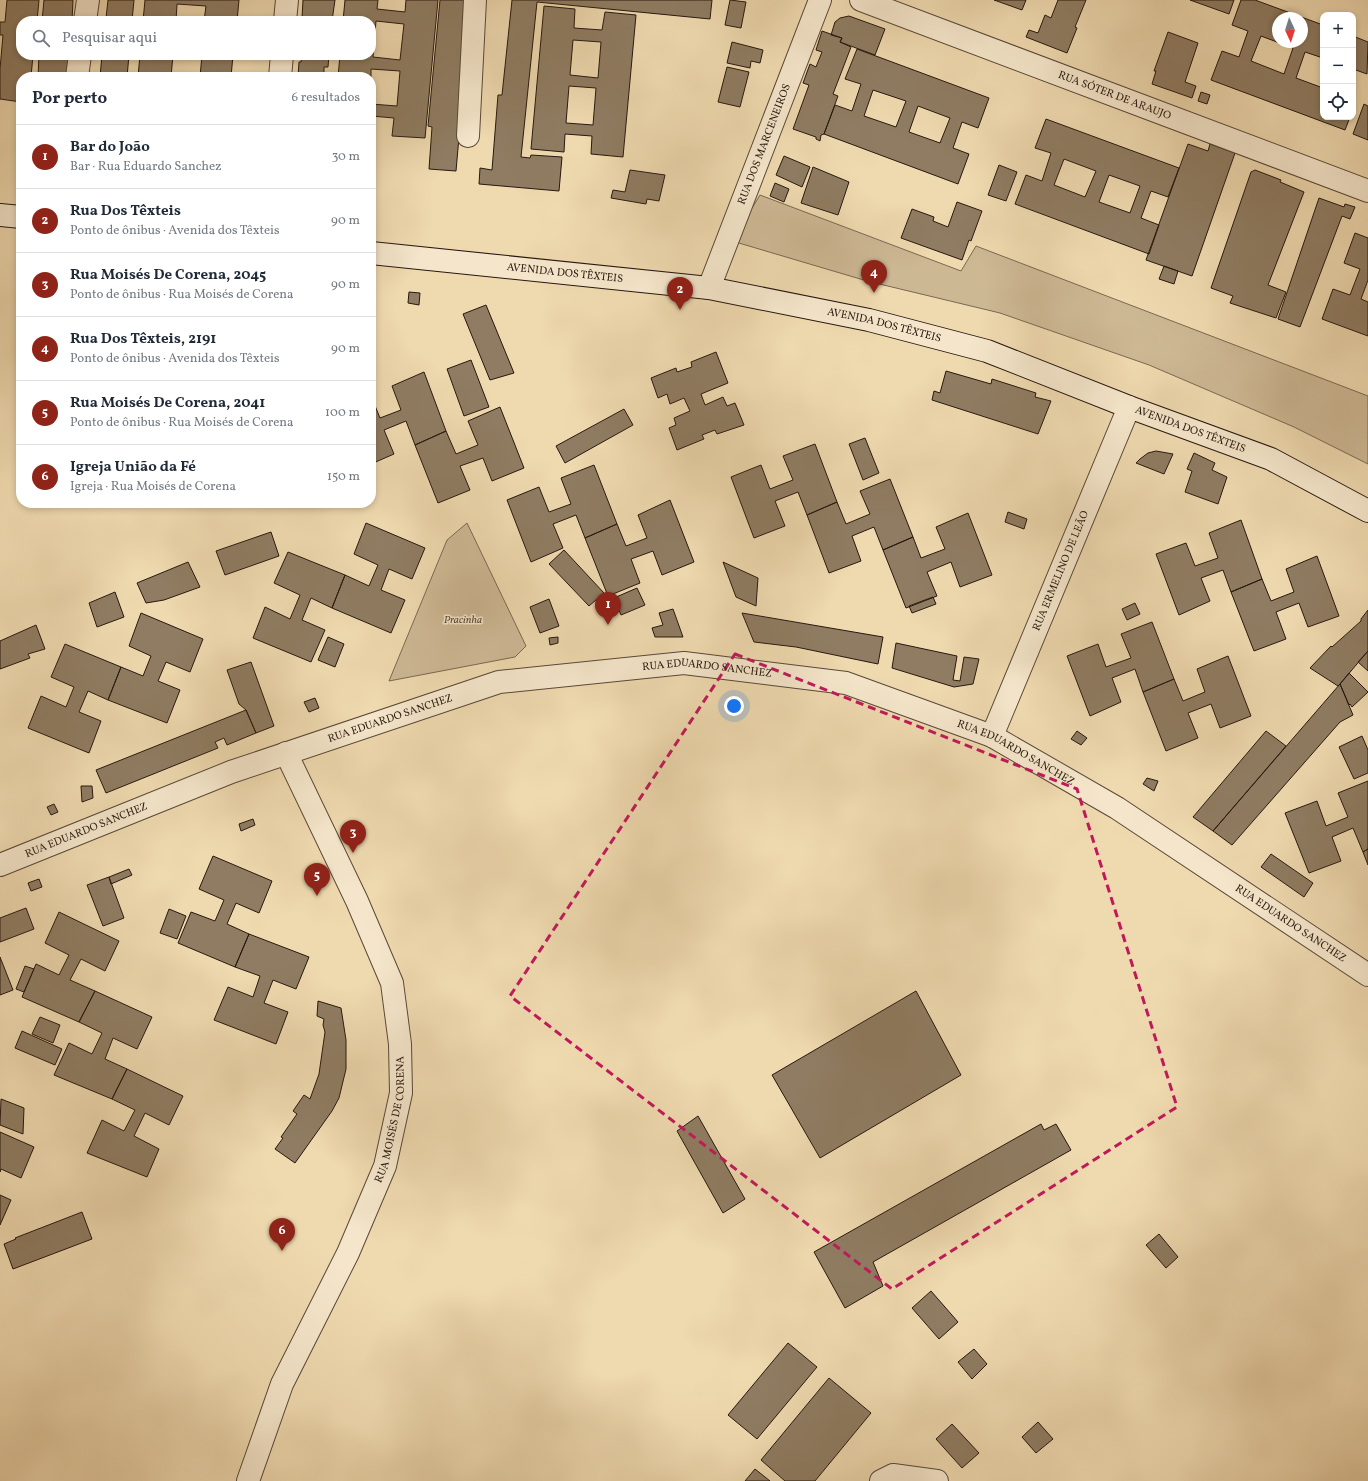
<!DOCTYPE html>
<html lang="pt">
<meta charset="utf-8">
<style>
body{margin:0;font-family:Vollkorn,serif;background:#f6f6f7;color:#1f2937}
.controls{position:absolute;right:12px;top:12px;display:grid;overflow:hidden;border-radius:8px;box-shadow:0 2px 6px #0003}
.controls button{width:36px;height:36px;display:grid;place-items:center;padding:0;border:0;border-bottom:1px solid #e0e1e3;background:#fff;color:#1f2937;font:20px sans-serif}
.compass{position:absolute;left:1272px;top:12px;width:36px;height:36px;border-radius:50%;background:#fff;box-shadow:0 2px 6px #0003;rotate:176deg}
.you{position:absolute;left:734px;top:706px;width:14px;height:14px;margin:-10px;border:3px solid #fff;border-radius:50%;background:#1a73e8;box-shadow:0 0 0 6px #1a73e833}
.badge{display:grid;place-items:center;width:26px;height:26px;border-radius:50%;background:#8f2418;color:#fff;font-size:13px;font-weight:700}
.pin{position:absolute;translate:-50% -33px;filter:drop-shadow(0 1px 2px #0008)}
.pin::after{content:'';position:absolute;top:21px;width:14px;height:12px;background:inherit;clip-path:polygon(0 0,100% 0,50% 100%)}
.list{margin:0;padding:0;list-style:none}
h2{display:flex;justify-content:space-between;align-items:center;height:52px;margin:0;padding:0 16px;font-size:17px}
h2 small{font-size:13px;font-weight:400;color:#747a83}
.list li{display:grid;grid-template-columns:26px 1fr auto;gap:12px;align-items:center;box-sizing:border-box;height:64px;padding:0 16px;border-top:1px solid #e0e1e3}
.list b{display:block;font-size:15px;white-space:nowrap}
.list p{margin:0;font-size:13px;white-space:nowrap;color:#747a83}
.list em{font-size:13px;font-style:normal;color:#747a83}
.icon{flex:none;width:22px;height:22px;fill:none;stroke:currentColor;stroke-width:2;stroke-linecap:round;stroke-linejoin:round}
.map{position:relative;flex:none;width:1368px;height:1481px;overflow:hidden}
.search{position:absolute;background:#fff;box-shadow:0 2px 6px #0003;left:16px;top:16px;width:360px;height:44px;display:flex;align-items:center;gap:10px;box-sizing:border-box;padding:0 14px;border-radius:16px;color:#747a83;font-size:15px}
.panel{position:absolute;background:#fff;box-shadow:0 2px 6px #0003;left:16px;top:72px;width:360px;height:436px;border-radius:16px}
.map>svg:first-child{display:block}
.green{fill:#cdb894;stroke:#7a6852}
.building{fill:#8f7c62;stroke:#27180f;fill-rule:evenodd}
.lines{fill:none;stroke-linecap:round;stroke-linejoin:round}
.minor-casing{stroke:#594837;stroke-width:24}
.secondary-casing{stroke:#27180f;stroke-width:24}
.minor{stroke:#f5e6cb;stroke-width:22}
.secondary{stroke:#f5e6cb;stroke-width:22}
.marked{fill:none;stroke:#c2185b;stroke-width:3;stroke-dasharray:8 5;stroke-linejoin:round}
.labels{text-anchor:middle;dominant-baseline:central;stroke-width:3;stroke-linejoin:round;paint-order:stroke}
.street-label{font-size:11px;fill:#27180f;stroke:#f5e6cb}
.park-label{font-size:11px;font-style:italic;fill:#594837;stroke:#f5e6cb}
</style>
<div class="map">
<svg width="1368" height="1481" viewBox="0 0 1368 1481">
<rect width="100%" height="100%" fill="#efd9af"/>
<filter id="stains"><feTurbulence type="fractalNoise" baseFrequency=".005" numOctaves="4"/><feColorMatrix values="0 0 0 0 .2 0 0 0 0 .09 0 0 0 0 .02 0 0 0 .5 -.17"/></filter>
<radialGradient id="worn" r=".72"><stop offset=".6" stop-color="#630" stop-opacity="0"/><stop offset="1" stop-color="#630" stop-opacity=".3"/></radialGradient>
<path class="green" d="M 760,195 L 961,271 L 976,246 L 1368,396 L 1368,464 L 1294,427 L 1149,365 L 1000,313 L 867,281 L 732,241 Z
M 467,523 L 526,646 L 515,657 L 389,681 L 447,540 Z"/>
<path class="building" d="M 7,0 L 39,0 L 37,21 L 21,21 L 21,55 L 33,55 L 31,77 L 21,77 L 21,102 L 0,99 L 0,69 L 3,35 L 0,35 L 0,22 L 5,22 Z
M 44,0 L 73,0 L 72,21 L 42,21 Z
M 108,0 L 134,0 L 132,21 L 95,21 L 95,16 L 106,18 Z
M 145,0 L 239,0 L 237,21 L 204,21 L 206,6 L 177,4 L 176,21 L 143,21 Z
M 303,0 L 335,0 L 332,21 L 304,21 L 304,18 L 302,18 Z
M 345,0 L 378,0 L 377,9 L 405,12 L 406,0 L 438,0 L 425,138 L 392,136 L 394,118 L 371,116 L 371,104 L 397,106 L 400,71 L 371,69 L 371,77 L 338,77 L 340,55 L 371,55 L 371,21 L 343,21 ZM 376,21 L 404,24 L 400,60 L 373,57 Z
M 440,0 L 471,0 L 456,171 L 429,169 L 432,127 L 428,126 Z
M 512,0 L 712,0 L 710,19 L 537,2 L 521,157 L 530,158 L 531,155 L 562,157 L 559,191 L 479,184 L 480,168 L 492,170 L 498,95 L 502,95 Z
M 730,0 L 746,2 L 741,28 L 725,25 Z
M 994,0 L 1026,0 L 1022,10 Z
M 1058,0 L 1086,0 L 1075,27 L 1077,28 L 1067,53 L 1026,37 L 1029,30 L 1038,33 L 1045,15 L 1051,18 Z
M 1190,0 L 1234,0 L 1229,14 Z
M 1241,0 L 1255,0 L 1323,25 L 1323,58 L 1305,52 L 1296,78 L 1323,88 L 1323,117 L 1350,117 L 1345,130 L 1211,80 L 1222,51 L 1239,57 L 1248,31 L 1232,25 ZM 1278,18 L 1302,18 L 1302,42 L 1278,42 ZM 1261,36 L 1293,48 L 1284,74 L 1251,61 Z
M 544,6 L 575,9 L 574,28 L 602,30 L 605,12 L 636,15 L 623,157 L 591,154 L 592,136 L 565,134 L 564,152 L 531,149 ZM 573,40 L 601,42 L 598,78 L 570,75 ZM 569,86 L 596,88 L 593,125 L 566,123 Z
M 849,16 L 885,29 L 875,55 L 840,42 L 842,38 L 831,35 L 835,22 L 840,18 Z
M 822,31 L 842,38 L 840,42 L 851,47 L 833,94 L 838,96 L 824,134 L 821,135 L 820,141 L 816,139 L 816,137 L 793,129 L 809,85 L 803,83 L 810,64 L 816,67 L 822,52 L 816,50 Z
M 1168,32 L 1198,43 L 1185,82 L 1196,86 L 1192,98 L 1152,84 L 1156,71 L 1154,71 Z
M 1353,36 L 1368,42 L 1367,74 L 1353,69 Z
M 732,42 L 763,50 L 760,63 L 751,61 L 750,68 L 727,63 Z
M 857,49 L 989,98 L 978,128 L 962,122 L 953,148 L 969,154 L 958,184 L 824,134 L 835,105 L 852,111 L 861,84 L 845,79 ZM 873,90 L 906,101 L 896,127 L 864,116 ZM 918,106 L 950,118 L 940,143 L 909,132 Z
M 39,55 L 69,55 L 67,77 L 38,77 Z
M 102,55 L 129,55 L 127,77 L 100,77 Z
M 140,55 L 173,55 L 171,77 L 138,77 Z
M 202,55 L 233,55 L 231,77 L 200,77 Z
M 302,55 L 329,55 L 328,67 L 324,67 L 324,77 L 298,77 L 299,62 L 301,62 Z
M 727,67 L 749,72 L 740,107 L 718,102 Z
M 1201,92 L 1210,95 L 1207,104 L 1198,101 Z
M 1364,104 L 1368,106 L 1368,140 L 1353,134 Z
M 1046,119 L 1179,168 L 1168,197 L 1151,191 L 1141,218 L 1159,225 L 1149,254 L 1015,204 L 1026,175 L 1042,181 L 1051,153 L 1035,148 ZM 1064,159 L 1096,171 L 1085,197 L 1054,185 ZM 1109,175 L 1140,186 L 1130,213 L 1099,202 Z
M 1188,144 L 1208,151 L 1210,144 L 1235,153 L 1192,276 L 1146,260 Z
M 784,156 L 810,167 L 802,187 L 776,175 Z
M 999,165 L 1017,172 L 1006,201 L 988,195 Z
M 813,167 L 849,182 L 838,215 L 801,203 Z
M 630,170 L 665,175 L 659,201 L 647,199 L 646,204 L 611,198 L 613,190 L 625,192 Z
M 1255,170 L 1281,180 L 1280,182 L 1304,192 L 1268,285 L 1286,292 L 1276,318 L 1230,303 L 1233,296 L 1211,288 L 1251,172 Z
M 775,183 L 789,189 L 784,202 L 770,196 Z
M 1319,198 L 1344,207 L 1345,204 L 1355,207 L 1350,219 L 1342,216 L 1300,327 L 1278,319 Z
M 957,202 L 982,211 L 971,241 L 969,240 L 962,260 L 901,238 L 912,209 L 934,217 L 933,221 L 948,227 Z
M 1355,233 L 1368,238 L 1368,280 L 1361,299 L 1368,302 L 1368,336 L 1322,319 L 1333,289 L 1350,295 L 1360,269 L 1344,263 Z
M 1164,266 L 1178,271 L 1174,284 L 1159,279 Z
M 409,292 L 420,293 L 419,305 L 408,303 Z
M 486,305 L 514,373 L 490,380 L 463,314 Z
M 716,352 L 728,383 L 701,394 L 705,405 L 723,397 L 727,406 L 735,403 L 744,425 L 717,434 L 715,430 L 702,435 L 704,439 L 677,450 L 669,428 L 676,425 L 674,418 L 690,411 L 684,398 L 670,404 L 667,394 L 658,398 L 651,378 L 676,368 L 677,372 L 692,367 L 691,362 Z
M 471,360 L 489,407 L 464,416 L 447,369 Z
M 946,371 L 991,384 L 992,379 L 1036,393 L 1035,397 L 1051,401 L 1038,434 L 932,400 L 934,391 L 940,393 Z
M 424,372 L 446,431 L 415,445 L 406,421 L 384,430 L 394,454 L 371,464 L 371,396 L 380,418 L 401,410 L 392,386 Z
M 500,407 L 524,468 L 492,481 L 483,458 L 460,466 L 470,490 L 438,503 L 415,445 L 446,431 L 456,454 L 478,445 L 468,421 Z
M 624,409 L 633,425 L 565,463 L 556,446 Z
M 865,438 L 879,473 L 863,480 L 849,444 Z
M 815,444 L 837,502 L 807,515 L 798,492 L 775,501 L 785,526 L 754,538 L 731,477 L 761,465 L 770,489 L 793,480 L 783,456 Z
M 1156,451 L 1173,454 L 1164,474 L 1136,463 L 1140,459 L 1148,453 Z
M 1194,453 L 1215,463 L 1212,470 L 1227,477 L 1218,504 L 1185,492 L 1192,471 L 1187,469 Z
M 594,465 L 617,524 L 585,538 L 576,515 L 553,524 L 563,548 L 531,562 L 507,500 L 539,487 L 549,512 L 571,504 L 561,478 Z
M 890,479 L 913,537 L 883,550 L 874,527 L 852,536 L 861,561 L 829,573 L 807,515 L 837,502 L 846,524 L 870,514 L 860,491 Z
M 670,500 L 694,562 L 662,575 L 653,551 L 631,559 L 640,583 L 608,596 L 585,538 L 617,524 L 626,546 L 647,538 L 638,515 Z
M 1008,512 L 1027,519 L 1024,529 L 1005,522 Z
M 968,513 L 992,575 L 960,587 L 951,562 L 927,572 L 937,596 L 906,608 L 883,550 L 913,537 L 921,558 L 945,549 L 936,527 Z
M 1241,520 L 1262,579 L 1231,592 L 1223,570 L 1201,578 L 1210,601 L 1179,615 L 1156,554 L 1186,543 L 1195,566 L 1218,558 L 1209,533 Z
M 366,523 L 425,548 L 412,579 L 389,569 L 381,590 L 405,600 L 391,633 L 332,608 L 345,575 L 369,586 L 378,565 L 354,554 Z
M 271,532 L 279,556 L 225,575 L 216,551 Z
M 564,550 L 604,593 L 589,606 L 549,564 Z
M 288,552 L 345,575 L 332,608 L 311,598 L 302,620 L 325,630 L 311,662 L 253,638 L 265,607 L 290,619 L 300,595 L 274,583 Z
M 1317,556 L 1339,616 L 1308,627 L 1299,603 L 1276,612 L 1286,639 L 1254,651 L 1231,592 L 1262,579 L 1271,601 L 1294,592 L 1286,569 Z
M 188,562 L 200,587 L 164,600 L 146,603 L 137,583 Z
M 723,562 L 758,578 L 756,606 L 736,597 Z
M 637,588 L 645,605 L 621,615 L 614,598 Z
M 115,592 L 124,617 L 97,627 L 89,603 Z
M 933,597 L 936,604 L 912,613 L 909,606 Z
M 549,599 L 559,626 L 540,633 L 530,607 Z
M 1135,603 L 1140,614 L 1127,620 L 1122,609 Z
M 673,609 L 683,637 L 655,637 L 652,628 L 663,625 L 659,613 Z
M 1368,610 L 1368,651 L 1340,684 L 1338,686 L 1310,668 L 1331,646 L 1332,647 L 1361,621 L 1361,619 Z
M 141,613 L 203,639 L 190,672 L 166,662 L 158,681 L 180,690 L 167,723 L 108,700 L 121,667 L 143,676 L 151,656 L 129,646 Z
M 742,613 L 883,637 L 878,664 L 796,647 L 754,642 Z
M 1152,622 L 1174,679 L 1143,692 L 1135,669 L 1112,678 L 1121,702 L 1090,716 L 1067,656 L 1098,644 L 1106,667 L 1131,658 L 1121,634 Z
M 36,625 L 45,649 L 28,654 L 30,658 L 0,669 L 0,641 Z
M 328,637 L 344,644 L 335,667 L 318,660 Z
M 558,637 L 558,643 L 550,645 L 549,638 Z
M 896,643 L 957,656 L 953,680 L 960,681 L 964,657 L 979,659 L 973,684 L 954,687 L 892,668 Z
M 65,644 L 121,667 L 108,700 L 88,691 L 79,712 L 101,721 L 89,753 L 28,728 L 41,696 L 66,707 L 74,687 L 51,677 Z
M 1368,651 L 1368,671 L 1358,662 Z
M 1228,656 L 1251,716 L 1220,728 L 1211,704 L 1188,713 L 1198,738 L 1166,751 L 1143,692 L 1174,679 L 1183,701 L 1205,692 L 1197,669 Z
M 251,662 L 274,726 L 256,733 L 246,710 L 239,704 L 227,670 Z
M 1349,673 L 1368,692 L 1352,707 L 1350,704 L 1349,705 L 1340,684 Z
M 1340,684 L 1353,715 L 1340,722 L 1232,845 L 1213,831 Z
M 315,698 L 319,708 L 309,712 L 304,702 Z
M 246,710 L 256,733 L 227,745 L 224,738 L 215,742 L 218,748 L 106,793 L 96,770 Z
M 1077,731 L 1087,738 L 1081,745 L 1071,739 Z
M 1266,731 L 1286,746 L 1213,831 L 1193,817 Z
M 1362,736 L 1368,750 L 1368,773 L 1354,779 L 1339,747 Z
M 1147,778 L 1158,781 L 1154,791 L 1143,784 Z
M 1368,781 L 1368,849 L 1363,852 L 1353,828 L 1332,837 L 1341,861 L 1309,873 L 1285,813 L 1317,801 L 1326,826 L 1348,817 L 1338,793 Z
M 81,786 L 92,786 L 93,798 L 82,802 Z
M 54,804 L 58,812 L 51,815 L 47,807 Z
M 253,819 L 255,825 L 241,831 L 239,824 Z
M 1368,849 L 1368,865 L 1363,852 Z
M 1271,854 L 1313,883 L 1304,897 L 1261,867 Z
M 213,856 L 272,881 L 259,913 L 236,903 L 227,924 L 249,934 L 235,967 L 178,943 L 191,912 L 215,921 L 224,900 L 199,889 Z
M 129,869 L 132,875 L 111,884 L 109,877 Z
M 109,877 L 124,918 L 103,926 L 87,885 Z
M 39,879 L 42,887 L 31,891 L 28,883 Z
M 26,908 L 34,929 L 0,942 L 0,918 Z
M 169,909 L 186,916 L 177,939 L 160,933 Z
M 59,912 L 119,941 L 105,971 L 81,959 L 70,980 L 95,991 L 79,1022 L 22,997 L 36,964 L 59,975 L 69,955 L 45,943 Z
M 249,934 L 309,957 L 296,989 L 273,980 L 264,1003 L 288,1012 L 276,1044 L 214,1020 L 228,987 L 253,997 L 260,976 L 235,967 Z
M 0,957 L 13,990 L 0,995 Z
M 25,966 L 34,969 L 24,992 L 16,989 Z
M 95,991 L 152,1017 L 137,1049 L 113,1038 L 105,1059 L 127,1069 L 112,1099 L 54,1075 L 69,1043 L 92,1054 L 102,1033 L 79,1022 Z
M 916,991 L 961,1075 L 820,1158 L 772,1075 Z
M 318,1001 L 341,1008 L 346,1040 L 346,1069 L 339,1098 L 332,1111 L 295,1163 L 275,1149 L 283,1138 L 281,1137 L 297,1114 L 293,1111 L 304,1095 L 310,1099 L 319,1074 L 325,1032 L 323,1025 L 324,1019 L 317,1016 Z
M 40,1017 L 60,1025 L 53,1043 L 32,1034 Z
M 22,1031 L 62,1049 L 55,1065 L 15,1048 Z
M 127,1069 L 183,1096 L 169,1125 L 145,1113 L 134,1136 L 159,1149 L 147,1177 L 87,1153 L 102,1120 L 124,1131 L 135,1110 L 112,1099 Z
M 1,1099 L 24,1108 L 23,1134 L 0,1125 Z
M 698,1116 L 745,1199 L 723,1213 L 677,1131 Z
M 1041,1124 L 1044,1130 L 1056,1124 L 1071,1150 L 873,1262 L 883,1286 L 845,1308 L 814,1252 Z
M 0,1132 L 34,1147 L 21,1178 L 1,1169 L 0,1172 Z
M 0,1195 L 11,1200 L 0,1225 Z
M 82,1212 L 92,1239 L 13,1269 L 4,1244 L 16,1239 L 15,1238 Z
M 1159,1234 L 1178,1257 L 1166,1268 L 1146,1245 Z
M 931,1291 L 958,1322 L 939,1339 L 912,1308 Z
M 788,1343 L 817,1367 L 757,1439 L 728,1415 Z
M 974,1349 L 987,1364 L 972,1379 L 958,1362 Z
M 829,1378 L 871,1413 L 815,1481 L 785,1481 L 761,1460 Z
M 1038,1422 L 1053,1439 L 1036,1453 L 1022,1437 Z
M 952,1424 L 979,1453 L 962,1468 L 936,1439 Z
M 755,1469 L 770,1481 L 745,1481 Z"/>
<g class="lines">
<g class="minor-casing">
<g id="minor">
<path id="s1" d="M 861,0 L 1368,191"/>
<path d="M 85,21 L 88,0"/>
<path d="M 285,21 L 287,0"/>
<path d="M 77,77 L 80,55"/>
<path d="M 280,77 L 282,55"/>
<path d="M 468,136 L 475,0"/>
<path id="s2" d="M 709,288 L 820,0"/>
<path id="s3" d="M 992,736 L 1129,407"/>
<path id="s4" d="M 0,865 L 231,772 L 499,682 L 684,663 L 846,683 L 992,736 L 1117,808 L 1368,975"/>
<path id="s5" d="M 248,1481 L 282,1384 L 348,1253 L 385,1166 L 401,1093 L 400,1044 L 392,983 L 357,901 L 286,753"/>
<path d="M 881,1481 L 893,1475 L 937,1481"/>
</g>
</g>
<g class="secondary-casing">
<g id="secondary">
<path d="M 0,215 L 21,217"/>
<path id="s6" d="M 371,253 L 709,288 L 869,320 L 987,351 L 1129,407 L 1271,459 L 1368,511"/>
</g>
</g>
<use href="#minor" class="minor"/>
<use href="#secondary" class="secondary"/>
</g>
<path class="marked" d="M 735,654 L 1077,789 L 1177,1107 L 892,1289 L 510,996 Z"/>
<g class="labels">
<g class="street-label">
<text stroke="none"><textPath href="#s1" startOffset="271">RUA SÓTER DE ARAUJO</textPath></text>
<text stroke="none"><textPath href="#s2" startOffset="154">RUA DOS MARCENEIROS</textPath></text>
<text stroke="none"><textPath href="#s6" startOffset="195">AVENIDA DOS TÊXTEIS</textPath></text>
<text stroke="none"><textPath href="#s6" startOffset="519">AVENIDA DOS TÊXTEIS</textPath></text>
<text stroke="none"><textPath href="#s6" startOffset="843">AVENIDA DOS TÊXTEIS</textPath></text>
<text stroke="none"><textPath href="#s3" startOffset="179">RUA ERMELINO DE LEÃO</textPath></text>
<text stroke="none"><textPath href="#s4" startOffset="741">RUA EDUARDO SANCHEZ</textPath></text>
<text stroke="none"><textPath href="#s4" startOffset="417">RUA EDUARDO SANCHEZ</textPath></text>
<text stroke="none"><textPath href="#s4" startOffset="1065">RUA EDUARDO SANCHEZ</textPath></text>
<text stroke="none"><textPath href="#s4" startOffset="93">RUA EDUARDO SANCHEZ</textPath></text>
<text stroke="none"><textPath href="#s4" startOffset="1389">RUA EDUARDO SANCHEZ</textPath></text>
<text stroke="none"><textPath href="#s5" startOffset="391">RUA MOISÉS DE CORENA</textPath></text>
</g>
<g class="park-label">
<text x="463" y="620">Pracinha</text>
</g>
</g>
<rect width="100%" height="100%" filter="url(#stains)"/>
<rect width="100%" height="100%" fill="url(#worn)"/>
</svg>
<div class="controls">
<button>+</button>
<button>−</button>
<button><svg class="icon" aria-label="locate" viewBox="0 0 24 24"><circle cx="12" cy="12" r="6"/><path d="M12 2v4M12 18v4M2 12h4M18 12h4"/></svg></button>
</div>
<svg class="compass" viewBox="-18 -18 36 36"><path d="M0-13l5 13h-10z" fill="#e53935"/><path d="M0 13l5-13h-10z" fill="#747a83"/></svg>
<div class="you"></div>
<div class="pin badge" style="left:608px;top:625px">1</div>
<div class="pin badge" style="left:680px;top:310px">2</div>
<div class="pin badge" style="left:353px;top:853px">3</div>
<div class="pin badge" style="left:874px;top:293px">4</div>
<div class="pin badge" style="left:317px;top:896px">5</div>
<div class="pin badge" style="left:282px;top:1251px">6</div>
<div class="search"><svg class="icon" aria-label="search" viewBox="0 0 24 24"><circle cx="10" cy="10" r="6"/><path d="M15 15l6 6"/></svg>Pesquisar aqui</div>
<section class="panel">
<h2>Por perto<small>6 resultados</small></h2>
<ul class="list">
<li><span class="badge">1</span><div><b>Bar do João</b><p>Bar · Rua Eduardo Sanchez</p></div><em>30 m</em></li>
<li><span class="badge">2</span><div><b>Rua Dos Têxteis</b><p>Ponto de ônibus · Avenida dos Têxteis</p></div><em>90 m</em></li>
<li><span class="badge">3</span><div><b>Rua Moisés De Corena, 2045</b><p>Ponto de ônibus · Rua Moisés de Corena</p></div><em>90 m</em></li>
<li><span class="badge">4</span><div><b>Rua Dos Têxteis, 2191</b><p>Ponto de ônibus · Avenida dos Têxteis</p></div><em>90 m</em></li>
<li><span class="badge">5</span><div><b>Rua Moisés De Corena, 2041</b><p>Ponto de ônibus · Rua Moisés de Corena</p></div><em>100 m</em></li>
<li><span class="badge">6</span><div><b>Igreja União da Fé</b><p>Igreja · Rua Moisés de Corena</p></div><em>150 m</em></li>
</ul>
</section>
</div>
